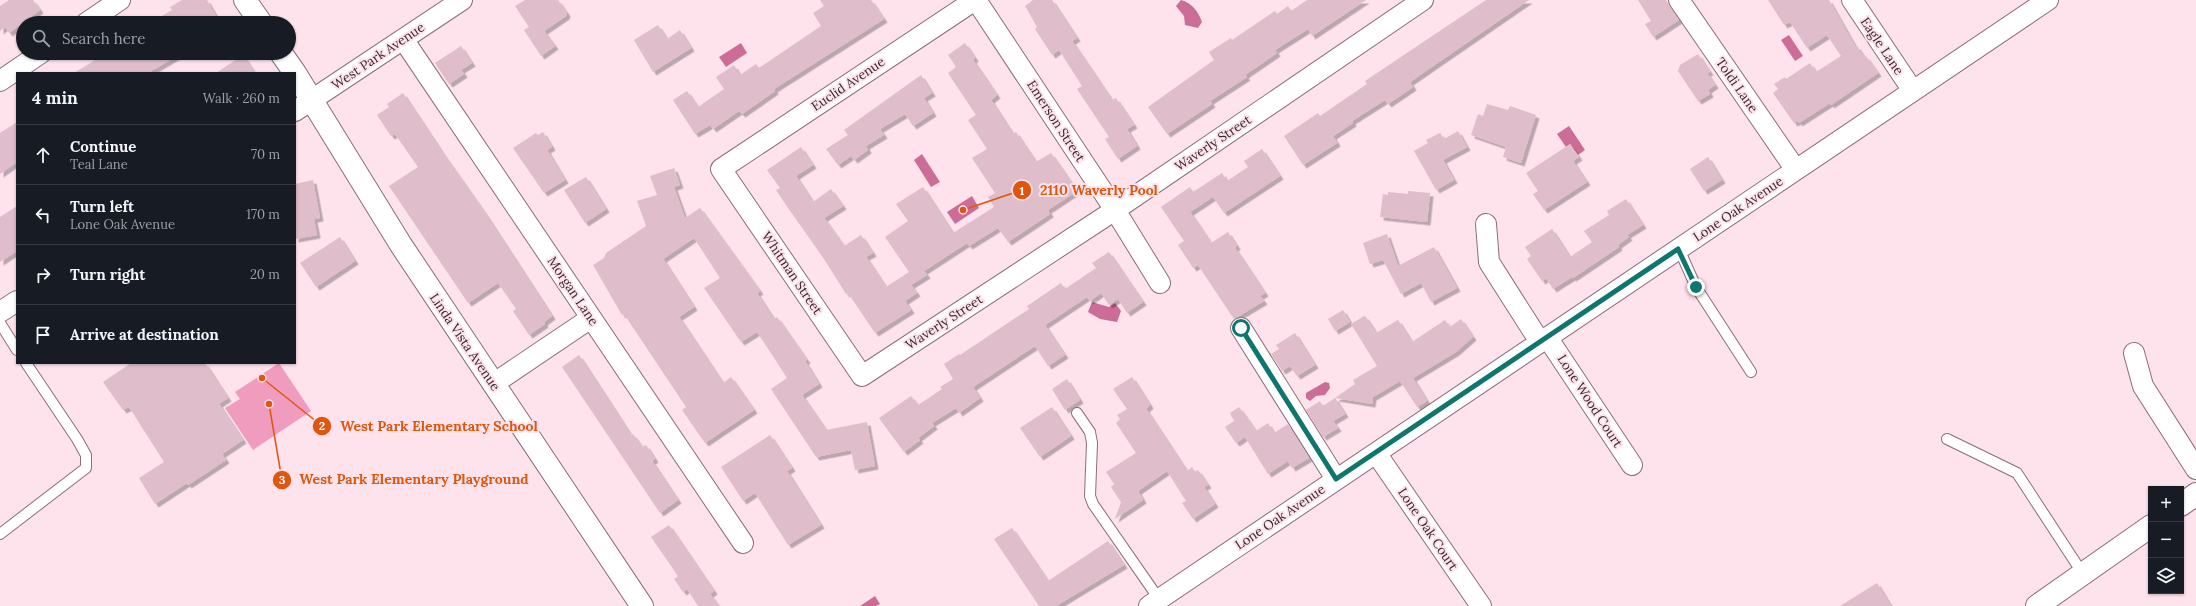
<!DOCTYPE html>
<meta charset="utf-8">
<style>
body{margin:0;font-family:Lora,serif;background:#20242c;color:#f1f3f6}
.controls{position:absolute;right:12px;bottom:12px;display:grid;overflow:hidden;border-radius:0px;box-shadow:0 1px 3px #0004}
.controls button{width:36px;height:36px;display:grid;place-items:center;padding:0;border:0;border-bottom:1px solid #363941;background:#171b24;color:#f1f3f6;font:20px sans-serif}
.stop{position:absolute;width:12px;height:12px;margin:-9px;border:3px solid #0f766e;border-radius:50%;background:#fff}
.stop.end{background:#0f766e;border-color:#fff;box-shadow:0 1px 4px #0008}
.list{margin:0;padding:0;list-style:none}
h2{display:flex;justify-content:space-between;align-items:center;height:52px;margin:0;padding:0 16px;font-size:17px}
h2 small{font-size:13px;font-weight:400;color:#9ea1a6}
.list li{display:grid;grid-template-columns:26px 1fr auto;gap:12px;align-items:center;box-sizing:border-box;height:60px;padding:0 16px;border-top:1px solid #363941}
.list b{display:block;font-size:15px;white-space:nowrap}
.list p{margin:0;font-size:13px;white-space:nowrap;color:#9ea1a6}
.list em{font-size:13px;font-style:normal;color:#9ea1a6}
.icon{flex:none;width:22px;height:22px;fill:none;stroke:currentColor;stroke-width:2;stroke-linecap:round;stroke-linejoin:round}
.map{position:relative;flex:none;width:2196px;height:606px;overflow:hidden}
.search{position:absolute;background:#171b24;box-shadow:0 1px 3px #0004;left:16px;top:16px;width:280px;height:44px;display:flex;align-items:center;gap:10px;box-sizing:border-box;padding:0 14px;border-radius:22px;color:#9ea1a6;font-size:15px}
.panel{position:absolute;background:#171b24;box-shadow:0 1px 3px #0004;left:16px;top:72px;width:280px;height:292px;border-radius:0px}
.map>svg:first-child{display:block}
.green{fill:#ef9cbf}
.water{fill:#cc6d98}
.building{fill:#dfbdca;filter:url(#shadow)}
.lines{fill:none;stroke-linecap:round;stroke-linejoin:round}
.lane-casing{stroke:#8c6d79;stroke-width:12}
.street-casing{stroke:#8c6d79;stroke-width:22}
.secondary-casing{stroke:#8c6d79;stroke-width:24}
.lane{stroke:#fff;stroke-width:10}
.street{stroke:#fff;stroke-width:20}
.secondary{stroke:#fff;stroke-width:22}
.route{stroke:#0f766e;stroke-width:5}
.labels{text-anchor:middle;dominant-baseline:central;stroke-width:4;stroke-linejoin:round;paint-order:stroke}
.street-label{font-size:13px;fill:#35282d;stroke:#fee2ec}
.leader{fill:none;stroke:#df570e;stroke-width:1.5}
.callout-dot{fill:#df570e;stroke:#fee2ec;stroke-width:1.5}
.mark-label{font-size:12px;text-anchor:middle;font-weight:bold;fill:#fff}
.callout-label{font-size:14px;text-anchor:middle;font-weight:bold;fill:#df570e;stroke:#fee2ec;stroke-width:4;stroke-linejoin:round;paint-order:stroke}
</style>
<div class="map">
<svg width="2196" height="606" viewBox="0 0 2196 606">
<defs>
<filter id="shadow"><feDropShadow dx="3.5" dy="3.5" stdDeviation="0" flood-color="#0004"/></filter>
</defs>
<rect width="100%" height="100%" fill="#fee2ec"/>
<path class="green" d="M 279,363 L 311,411 L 253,450 L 225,408 L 240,399 L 235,392 Z"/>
<path class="water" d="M 1181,0 C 1192,3 1198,11 1202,22 L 1198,28 L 1185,25 L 1184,16 L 1176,6 Z
M 1789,35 L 1803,56 L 1795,61 L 1781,40 Z
M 741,43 L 747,53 L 726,67 L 719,57 Z
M 1569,126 L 1585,150 L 1578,155 L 1570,144 L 1566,147 L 1557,134 Z
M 922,154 L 940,182 L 931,187 L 914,160 Z
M 972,196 L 979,208 L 955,224 L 947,212 Z
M 1092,302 L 1109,307 L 1115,303 L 1121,311 L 1117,322 L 1100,319 L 1088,312 Z
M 1325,382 L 1329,383 L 1330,388 L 1325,395 L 1316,396 L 1310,401 L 1306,398 L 1306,393 Z
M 875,596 L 880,604 L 876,606 L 860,606 Z"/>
<path class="building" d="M 9,0 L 33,0 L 40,10 L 9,33 L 5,27 L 0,31 L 0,6 Z
M 182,0 L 207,0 L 220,23 L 150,23 L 172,10 L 170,7 Z
M 525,0 L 558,0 L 567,13 L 566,16 L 544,31 L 555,46 L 541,56 L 524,30 L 529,27 L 515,6 Z
M 820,0 L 871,0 L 884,19 L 774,89 L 775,91 L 742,114 L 739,111 L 713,129 L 710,125 L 695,134 L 673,100 L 687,91 L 698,107 L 724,89 L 716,77 L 734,65 L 740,75 L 756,64 L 759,68 L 821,26 L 813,13 L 824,6 Z
M 1033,0 L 1052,0 L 1077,38 L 1072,41 L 1112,100 L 1116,98 L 1134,125 L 1127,129 L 1137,146 L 1118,159 L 1105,139 L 1109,137 L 1077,89 L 1082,86 L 1059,50 L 1052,55 L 1035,29 L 1037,27 L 1025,6 Z
M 1307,0 L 1366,0 L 1312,36 L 1308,29 L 1275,50 L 1277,53 L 1245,75 L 1247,77 L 1210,101 L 1212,104 L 1167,134 L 1148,107 L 1214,60 L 1209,52 L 1231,38 L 1232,40 L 1275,11 L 1277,14 L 1288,6 L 1291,11 Z
M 1486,0 L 1529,0 L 1410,82 L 1413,87 L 1388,104 L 1385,100 L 1352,121 L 1353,123 L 1333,136 L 1337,143 L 1303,165 L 1284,136 L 1318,113 L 1320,116 L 1367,84 L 1365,81 Z
M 1638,0 L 1666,0 L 1679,20 L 1653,37 L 1645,24 L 1651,21 Z
M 1768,0 L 1829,0 L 1855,46 L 1857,46 L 1864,57 L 1866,56 L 1878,73 L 1831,105 L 1830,103 L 1799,123 L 1798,121 L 1794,123 L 1773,93 L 1778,89 L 1774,84 L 1785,77 L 1786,79 L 1810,63 L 1816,72 L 1841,56 L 1827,35 L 1807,48 L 1790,22 L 1784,25 Z
M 658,25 L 667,39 L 680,30 L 691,48 L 653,72 L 634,40 Z
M 965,43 L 975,58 L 973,60 L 997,95 L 991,100 L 1013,134 L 1016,132 L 1036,162 L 1051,153 L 1077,191 L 1048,210 L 1050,214 L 1008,242 L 998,228 L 969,246 L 967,243 L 924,271 L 927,275 L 911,285 L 917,293 L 905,301 L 911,310 L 875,333 L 848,293 L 846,294 L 824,259 L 786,205 L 776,190 L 780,188 L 767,170 L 801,147 L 813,165 L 796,176 L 813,202 L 831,189 L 843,206 L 824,218 L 844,246 L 861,235 L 873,253 L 866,257 L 886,287 L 909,272 L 885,237 L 908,221 L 896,204 L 923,187 L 953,233 L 994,207 L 988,197 L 995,193 L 972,158 L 987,149 L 968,120 L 976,115 L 948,73 L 956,67 L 948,55 Z
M 461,46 L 472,63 L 461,70 L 464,74 L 449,84 L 435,63 Z
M 97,53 L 182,53 L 148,73 L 74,73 L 100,57 Z
M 1698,54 L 1710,72 L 1707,73 L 1715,85 L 1708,90 L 1710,94 L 1698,101 L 1678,71 L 1680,65 Z
M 243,55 L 255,73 L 216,73 Z
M 921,75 L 932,93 L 924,98 L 933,113 L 913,126 L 905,114 L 880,129 L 884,135 L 866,146 L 868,150 L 854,160 L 851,156 L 838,165 L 826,149 L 848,135 L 844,130 Z
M 403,93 L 442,152 L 485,213 L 552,316 L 544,322 L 545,324 L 529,335 L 513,311 L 516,309 L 498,283 L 468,303 L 389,186 L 418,167 L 395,134 L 391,136 L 377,115 L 389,107 L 387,104 Z
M 1487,104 L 1508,110 L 1510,106 L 1536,115 L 1521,163 L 1503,157 L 1506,147 L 1471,135 L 1478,114 L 1483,116 Z
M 17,122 L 17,162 L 0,174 L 0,133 Z
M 1458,131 L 1467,147 L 1443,160 L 1454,180 L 1436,190 L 1414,151 L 1428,143 L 1426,140 L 1440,133 L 1444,139 Z
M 543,132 L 552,147 L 547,150 L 565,180 L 544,193 L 513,148 L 536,133 L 538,135 Z
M 1570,144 L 1579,157 L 1573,161 L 1587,182 L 1544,210 L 1533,194 L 1538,191 L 1526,173 Z
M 1262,149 L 1280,176 L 1224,213 L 1213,197 L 1190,212 L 1211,243 L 1228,232 L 1237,246 L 1235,248 L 1265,293 L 1260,296 L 1264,301 L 1234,319 L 1198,265 L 1193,268 L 1178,245 L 1184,241 L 1161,207 L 1190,187 L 1193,192 L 1222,173 L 1227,181 L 1248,167 L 1244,161 Z
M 1708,157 L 1722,180 L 1704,191 L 1690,169 Z
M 674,168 L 680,185 L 674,187 L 685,218 L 700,208 L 760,291 L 757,293 L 774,319 L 777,317 L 807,360 L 805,361 L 819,384 L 802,395 L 826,430 L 867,422 L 875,466 L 855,470 L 851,450 L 816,457 L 771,389 L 787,378 L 767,347 L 757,332 L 741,342 L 704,288 L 720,278 L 694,238 L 663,259 L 694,307 L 679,317 L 723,383 L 731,377 L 754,410 L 705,443 L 682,410 L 686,407 L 624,314 L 622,315 L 593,265 L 604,258 L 606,253 L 646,226 L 637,201 L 657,195 L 650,176 Z
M 586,177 L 606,209 L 585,223 L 564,190 Z
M 313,180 L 320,218 L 314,219 L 317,235 L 295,239 L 295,184 Z
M 1408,191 L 1430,193 L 1427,222 L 1380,217 L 1383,194 L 1388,195 L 1388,192 L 1408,194 Z
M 1626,199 L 1643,225 L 1627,235 L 1629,237 L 1618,245 L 1619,247 L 1573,278 L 1572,277 L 1553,289 L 1546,278 L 1542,281 L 1527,259 L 1531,256 L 1525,247 L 1552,229 L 1570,257 L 1592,242 L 1584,231 L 1609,215 L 1607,211 Z
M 17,206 L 17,251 L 0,262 L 0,217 Z
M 1387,234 L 1398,266 L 1434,247 L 1457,288 L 1431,302 L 1421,283 L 1401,294 L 1383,260 L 1370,264 L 1363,243 Z
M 340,237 L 355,261 L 316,287 L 300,263 Z
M 1109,252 L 1143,302 L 1127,313 L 1118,299 L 1109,305 L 1101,293 L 1090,301 L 1087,297 L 1045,325 L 1065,355 L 1048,366 L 1035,346 L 973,387 L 980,398 L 959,413 L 956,408 L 932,423 L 934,426 L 918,438 L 920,440 L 904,452 L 879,418 L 911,396 L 918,405 L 942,389 L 940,387 L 953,379 L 944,364 L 959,354 L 960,355 L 1029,309 L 1027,306 L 1061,283 L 1065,289 L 1096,268 L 1092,263 Z
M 1343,310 L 1350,322 L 1335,331 L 1328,319 Z
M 1364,316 L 1366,317 L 1376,333 L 1398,320 L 1412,342 L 1445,320 L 1450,327 L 1461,319 L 1473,337 L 1456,352 L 1413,378 L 1427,401 L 1417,407 L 1400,381 L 1373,397 L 1372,404 L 1335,398 L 1355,384 L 1353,380 L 1377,366 L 1351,324 Z
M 1295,333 L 1315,365 L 1297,376 L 1290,366 L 1282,371 L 1271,354 L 1279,349 L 1276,345 Z
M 579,355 L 631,435 L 633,434 L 642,447 L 646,445 L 655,459 L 652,461 L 678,500 L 660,513 L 562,367 Z
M 131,363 L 205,363 L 228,398 L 219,404 L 243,440 L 222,454 L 226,460 L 188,485 L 187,483 L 155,504 L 139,478 L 164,462 L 129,407 L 123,410 L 103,382 Z
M 1132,377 L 1150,405 L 1146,409 L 1187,471 L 1192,467 L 1195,472 L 1198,470 L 1208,485 L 1204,487 L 1215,504 L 1193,519 L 1182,503 L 1186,501 L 1167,471 L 1138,491 L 1143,500 L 1115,519 L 1121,502 L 1111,487 L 1114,484 L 1106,472 L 1136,453 L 1116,423 L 1120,419 L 1117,415 L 1127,409 L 1113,389 Z
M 1067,379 L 1080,400 L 1065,410 L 1052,389 Z
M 1335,398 L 1345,414 L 1333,421 L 1338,428 L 1323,437 L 1306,410 L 1320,401 L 1323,406 Z
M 1052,407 L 1071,436 L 1040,457 L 1020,428 Z
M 1239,407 L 1256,431 L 1268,423 L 1274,433 L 1288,424 L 1309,458 L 1292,468 L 1288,461 L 1268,474 L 1245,437 L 1236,443 L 1225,427 L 1234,421 L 1230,413 Z
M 770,435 L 792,468 L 787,471 L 821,525 L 788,545 L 755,493 L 743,501 L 721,467 Z
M 669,525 L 714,591 L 710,594 L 719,606 L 698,606 L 687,589 L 683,592 L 674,579 L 678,576 L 651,537 Z
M 1012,528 L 1048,581 L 1108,541 L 1124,565 L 1056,606 L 1039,606 L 994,539 Z
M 1877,583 L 1891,606 L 1840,606 Z"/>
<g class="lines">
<g class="lane-casing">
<path id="lane" d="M 1679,249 L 1696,287 L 1751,372
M 0,323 L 17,350
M 1077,413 L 1090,432 L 1092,443 L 1090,496 L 1093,504 L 1159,599
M 1947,439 L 2017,473 L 2083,574
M 0,534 L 86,468 L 86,455 L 77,439 L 26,363"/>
</g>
<g class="street-casing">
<path id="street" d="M 975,0 L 721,169 L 862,376 L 1115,210 L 1423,0
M 976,0 L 1115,210 L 1160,283
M 1679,0 L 1796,170
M 1852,0 L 1913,91
M 86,23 L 120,0
M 403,39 L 743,543
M 0,81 L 41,53
M 295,111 L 462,0
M 1486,224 L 1489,262 L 1540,342
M 0,312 L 17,301
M 1241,328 L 1336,479
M 1547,337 L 1632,465
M 2134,353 L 2143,386 L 2196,469
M 493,384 L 591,318
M 1376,453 L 1481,606
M 1149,606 L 2048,0"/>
</g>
<g class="secondary-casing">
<path id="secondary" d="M 245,0 L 261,23
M 281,53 L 295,73
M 295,73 L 401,245 L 642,606
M 2181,505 L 2196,494
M 2037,606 L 2151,526"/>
</g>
<use href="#lane" class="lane"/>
<use href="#street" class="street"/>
<use href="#secondary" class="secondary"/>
</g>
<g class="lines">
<path class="route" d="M 1241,328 L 1336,479 L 1678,249 L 1696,287"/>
</g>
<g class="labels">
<g class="street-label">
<text transform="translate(1882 46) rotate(56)">Eagle Lane</text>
<text transform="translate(378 56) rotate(-34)">West Park Avenue</text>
<text transform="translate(848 84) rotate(-34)">Euclid Avenue</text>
<text transform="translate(1737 85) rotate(55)">Toldi Lane</text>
<text transform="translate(1056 121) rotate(57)">Emerson Street</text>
<text transform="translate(1213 143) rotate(-34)">Waverly Street</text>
<text transform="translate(1738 209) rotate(-34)">Lone Oak Avenue</text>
<text transform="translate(792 273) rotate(56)">Whitman Street</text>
<text transform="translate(573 291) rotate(56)">Morgan Lane</text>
<text transform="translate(944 322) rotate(-33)">Waverly Street</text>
<text transform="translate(465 342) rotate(56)">Linda Vista Avenue</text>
<text transform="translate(1590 401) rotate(57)">Lone Wood Court</text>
<text transform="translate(1280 517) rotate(-34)">Lone Oak Avenue</text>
<text transform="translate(1428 529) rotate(56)">Lone Oak Court</text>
</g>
</g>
<path class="leader" d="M963 210L1022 190M262 378L322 426M269 404L282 480"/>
<g class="callout-dot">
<circle cx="963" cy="210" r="4"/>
<circle cx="262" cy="378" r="4"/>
<circle cx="269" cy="404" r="4"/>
<circle cx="1022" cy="190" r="10"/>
<circle cx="322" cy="426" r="10"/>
<circle cx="282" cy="480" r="10"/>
</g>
<g class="mark-label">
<text x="1022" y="195">1</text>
<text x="322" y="430">2</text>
<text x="282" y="484">3</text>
</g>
<g class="callout-label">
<text x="1099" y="195">2110 Waverly Pool</text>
<text x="439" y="431">West Park Elementary School</text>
<text x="414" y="484">West Park Elementary Playground</text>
</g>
</svg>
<div class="controls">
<button>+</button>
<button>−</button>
<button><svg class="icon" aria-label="layers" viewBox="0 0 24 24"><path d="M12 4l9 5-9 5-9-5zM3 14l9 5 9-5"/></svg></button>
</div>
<div class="stop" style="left:1241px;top:328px"></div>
<div class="stop end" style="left:1696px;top:287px"></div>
<div class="search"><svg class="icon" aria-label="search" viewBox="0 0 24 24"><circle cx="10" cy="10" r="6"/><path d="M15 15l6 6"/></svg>Search here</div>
<section class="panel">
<h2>4 min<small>Walk · 260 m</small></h2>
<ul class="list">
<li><svg class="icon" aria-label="ahead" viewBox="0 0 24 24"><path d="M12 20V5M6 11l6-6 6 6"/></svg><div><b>Continue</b><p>Teal Lane</p></div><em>70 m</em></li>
<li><svg class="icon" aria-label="left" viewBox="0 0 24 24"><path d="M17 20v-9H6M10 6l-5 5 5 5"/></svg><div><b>Turn left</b><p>Lone Oak Avenue</p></div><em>170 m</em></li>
<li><svg class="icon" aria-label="right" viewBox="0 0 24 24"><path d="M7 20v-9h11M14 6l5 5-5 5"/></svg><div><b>Turn right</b></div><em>20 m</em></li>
<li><svg class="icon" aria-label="arrive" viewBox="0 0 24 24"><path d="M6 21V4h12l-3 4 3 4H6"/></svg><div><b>Arrive at destination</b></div></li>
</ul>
</section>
</div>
